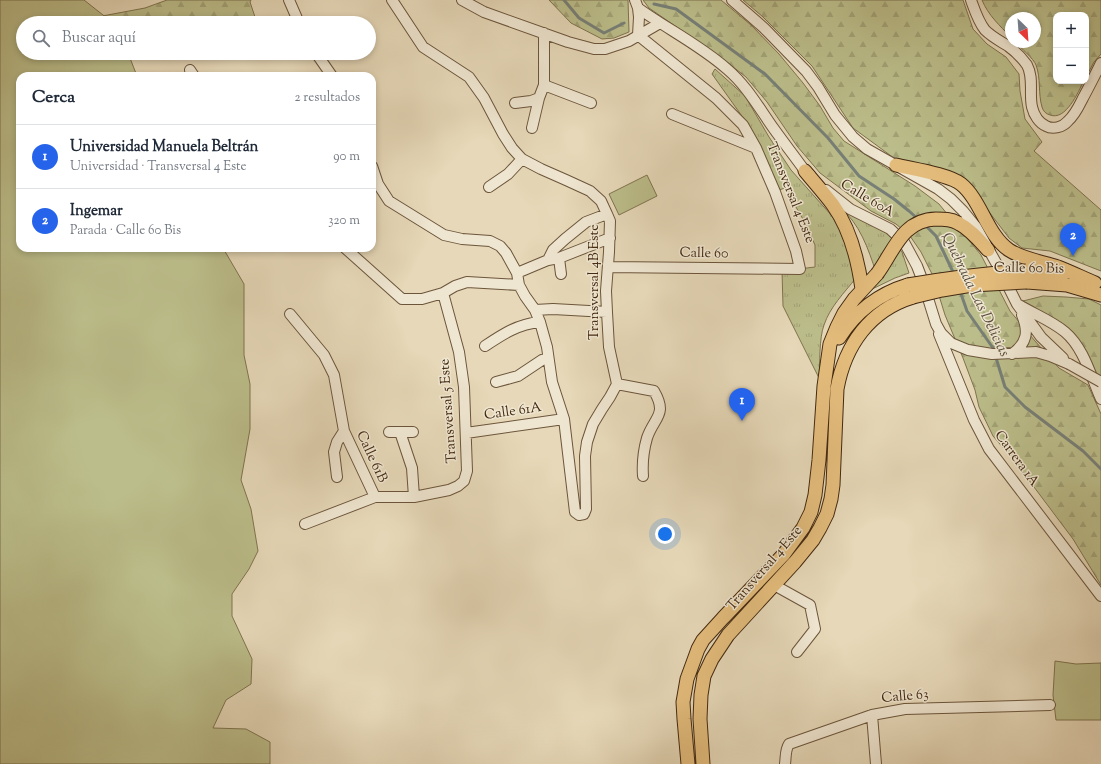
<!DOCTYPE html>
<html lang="es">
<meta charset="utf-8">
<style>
body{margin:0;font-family:"Sorts Mill Goudy",serif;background:#f6f6f7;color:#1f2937}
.controls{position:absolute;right:12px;top:12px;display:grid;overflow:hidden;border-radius:8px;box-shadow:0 2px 6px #0003}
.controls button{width:36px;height:36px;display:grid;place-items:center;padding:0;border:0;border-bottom:1px solid #e0e1e3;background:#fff;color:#1f2937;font:20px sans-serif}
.compass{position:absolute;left:1005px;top:12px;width:36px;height:36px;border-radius:50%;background:#fff;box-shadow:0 2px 6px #0003;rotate:155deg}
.you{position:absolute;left:665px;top:534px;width:14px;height:14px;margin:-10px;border:3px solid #fff;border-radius:50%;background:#1a73e8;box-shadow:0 0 0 6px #1a73e833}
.badge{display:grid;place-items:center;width:26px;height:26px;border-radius:50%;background:#2563eb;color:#fff;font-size:13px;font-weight:700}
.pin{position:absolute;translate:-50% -33px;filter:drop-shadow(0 1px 2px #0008)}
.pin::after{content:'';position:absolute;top:21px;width:14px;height:12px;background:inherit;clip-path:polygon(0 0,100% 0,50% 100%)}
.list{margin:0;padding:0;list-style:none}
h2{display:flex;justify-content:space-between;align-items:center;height:52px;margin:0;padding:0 16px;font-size:17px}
h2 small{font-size:13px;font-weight:400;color:#747a83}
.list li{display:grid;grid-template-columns:26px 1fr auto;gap:12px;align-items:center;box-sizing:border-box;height:64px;padding:0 16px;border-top:1px solid #e0e1e3}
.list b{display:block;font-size:15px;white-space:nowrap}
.list p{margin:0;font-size:13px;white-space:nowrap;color:#747a83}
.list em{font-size:13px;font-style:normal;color:#747a83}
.icon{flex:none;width:22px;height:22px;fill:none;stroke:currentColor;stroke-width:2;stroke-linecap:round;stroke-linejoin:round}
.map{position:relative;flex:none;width:1101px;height:764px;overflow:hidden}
.search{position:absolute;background:#fff;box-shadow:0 2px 6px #0003;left:16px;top:16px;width:360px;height:44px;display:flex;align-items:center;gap:10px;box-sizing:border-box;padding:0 14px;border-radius:22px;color:#747a83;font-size:15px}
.panel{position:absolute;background:#fff;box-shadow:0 2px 6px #0003;left:16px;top:72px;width:360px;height:180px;border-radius:12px}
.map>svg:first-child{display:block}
.grass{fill:url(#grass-tufts);stroke:#7f734e}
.forest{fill:url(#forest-firs);stroke:#7f734e}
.park{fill:#bbbd8a;stroke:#7f734e}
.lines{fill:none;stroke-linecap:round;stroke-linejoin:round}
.stream{stroke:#777f76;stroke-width:3}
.minor-casing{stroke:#6c553b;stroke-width:12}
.major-casing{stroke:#432911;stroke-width:15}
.minor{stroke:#efe6d1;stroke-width:10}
.major{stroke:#e3bc7c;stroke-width:13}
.minor-bridge-casing{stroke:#6c553b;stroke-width:12;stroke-linecap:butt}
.major-bridge-casing{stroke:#432911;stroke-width:15;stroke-linecap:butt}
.minor-bridge{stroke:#efe6d1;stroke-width:10}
.major-bridge{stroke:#e3bc7c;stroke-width:13}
.labels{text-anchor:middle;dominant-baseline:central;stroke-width:3;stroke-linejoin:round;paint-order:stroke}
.street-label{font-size:14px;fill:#432911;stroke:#efe6d1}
.water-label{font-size:15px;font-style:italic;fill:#594d3b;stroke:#efe6d1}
</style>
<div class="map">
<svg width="1101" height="764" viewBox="0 0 1101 764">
<defs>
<pattern id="grass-tufts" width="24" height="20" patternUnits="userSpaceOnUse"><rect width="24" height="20" fill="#bbbd8a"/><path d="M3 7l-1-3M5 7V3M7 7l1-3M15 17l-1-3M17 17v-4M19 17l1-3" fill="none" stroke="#a2a276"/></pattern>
<pattern id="forest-firs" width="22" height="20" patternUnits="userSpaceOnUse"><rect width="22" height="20" fill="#bbbd8a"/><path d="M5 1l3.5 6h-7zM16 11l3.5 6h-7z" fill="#a2a276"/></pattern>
</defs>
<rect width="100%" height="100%" fill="#e6d8b8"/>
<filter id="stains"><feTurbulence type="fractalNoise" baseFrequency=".005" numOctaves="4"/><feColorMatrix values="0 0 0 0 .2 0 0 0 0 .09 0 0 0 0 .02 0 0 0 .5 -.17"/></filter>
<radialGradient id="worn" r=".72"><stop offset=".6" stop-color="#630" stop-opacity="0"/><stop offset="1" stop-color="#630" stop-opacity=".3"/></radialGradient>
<path class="grass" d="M 715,69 L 745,96 L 769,137 L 791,170 L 832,216 L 840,229 L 850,254 L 856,278 C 844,293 830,307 824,325 C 819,338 820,364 819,378 L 783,306 L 782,271 L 815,267 L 815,245 L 804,221 L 785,188 L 779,190 L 744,119 L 712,74 Z
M 832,202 L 888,234 L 902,252 L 909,273 L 895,278 L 864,293 L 879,281 C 871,258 864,232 847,214 C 842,210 837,206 832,202 Z"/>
<path class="forest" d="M 167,0 L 251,0 L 250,2 L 257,23 L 65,23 L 145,8 Z
M 549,0 L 628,0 L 629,32 L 614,38 L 602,39 L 571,23 Z
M 643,0 L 721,0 L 751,25 L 779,54 L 803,83 L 820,106 L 833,128 L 844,141 L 915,186 L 939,204 L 981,255 L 1010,311 L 1035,341 L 1059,368 L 1088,385 L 1101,414 L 1101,585 L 1073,539 L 1016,463 L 993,436 L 979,407 L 975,390 L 963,358 L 945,315 L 933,276 L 921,252 L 910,236 L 896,224 L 871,211 L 820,173 L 797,146 L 767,102 L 746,77 L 723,59 L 649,8 Z
M 743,0 L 963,0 L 973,29 L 987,44 L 1006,57 L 1019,74 L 1020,91 L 1025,119 L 1042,142 L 1034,151 L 1101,210 L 1101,271 L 1050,251 L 1022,248 L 1009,238 L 967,183 L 898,161 L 853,128 L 812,66 L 763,17 Z
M 982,0 L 1101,0 L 1101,54 L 1094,62 L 1086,77 L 1086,15 L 1056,15 L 1056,81 L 1084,81 C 1078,92 1066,121 1050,115 C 1046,114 1043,111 1042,107 C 1038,94 1041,78 1036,65 C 1034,59 1020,47 1015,42 L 1035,42 L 1035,18 L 1011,18 L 1011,37 C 1000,26 988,15 982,0 Z
M 1043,296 L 1066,297 L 1089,299 L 1101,305 L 1101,377 L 1096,374 L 1085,350 L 1074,333 L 1053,319 L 1023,301 Z"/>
<path class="park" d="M 0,0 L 84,0 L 108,19 L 111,23 L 23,23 L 23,53 L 128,53 L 137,76 L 20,76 L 20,248 L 223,248 L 244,284 L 244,355 L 250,384 L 250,429 L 241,480 L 251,509 L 258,551 L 249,569 L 232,594 L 232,616 L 252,659 L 251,684 L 226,700 L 213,728 L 246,729 L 270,742 L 270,764 L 0,764 Z
M 647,175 L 657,196 L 619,215 L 609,194 Z
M 1055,661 L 1076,664 L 1101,663 L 1101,720 L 1056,720 L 1053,695 Z"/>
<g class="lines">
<path class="stream" d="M 564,0 L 579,18 L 604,33 L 624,23
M 654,4 L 676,9 L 765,74 L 828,138 L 859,176 L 894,199 L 909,211 L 919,220
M 925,225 L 936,236 L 954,274
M 960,291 L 967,311 L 993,348 L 1005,387 L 1025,407 L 1083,451 L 1101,469"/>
<g class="minor-casing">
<path id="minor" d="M 289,0 L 299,23
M 462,0 L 484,12 L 568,42 L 594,49 L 605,49 L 629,41 L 660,23
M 635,0 L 638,8 C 667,29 700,45 727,69 C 747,86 759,108 774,129 C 784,143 795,157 805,171 L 810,175
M 732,0 L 764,28 L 806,71 L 818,87 L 835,115 L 853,137 L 867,149 L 938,189 L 951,199 L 963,211 L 976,227 L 999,268 L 1017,304 L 1041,337 L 1063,358
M 971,0 C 975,11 978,21 985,30 C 992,37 1000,41 1008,46 C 1015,51 1022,58 1027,65 C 1034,78 1029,93 1032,107 C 1034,115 1039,123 1046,126 C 1053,130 1063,127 1068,121 C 1075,115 1079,106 1083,98 C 1089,87 1095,75 1101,63
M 638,35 L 639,17 L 638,8
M 316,53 L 332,76
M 190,70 L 194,76
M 544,85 L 591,103
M 515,103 L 531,101 L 539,98
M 672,114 L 756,148
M 532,128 L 539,98 L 544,85 L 544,33
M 372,166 L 378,184 L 389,201 L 444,235 L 462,239 L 490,241 L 500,246 L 506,253 L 517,273 L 519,285 L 525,296 L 535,310 L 540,322 L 547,347 L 552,382 L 564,419 L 575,512 L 579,515 L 584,514 L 586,509 L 585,456 L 587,442 L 593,424 L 602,409 L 610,397 L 617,384 L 609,347 L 607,312 L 606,291 L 609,252 L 610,221 L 607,214 L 601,201 L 590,191 L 566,180 L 541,169 L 522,159 L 512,148 L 503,134 L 484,98 L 469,77 L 423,47 L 392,0
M 489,187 L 508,174 L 522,159
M 826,190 L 850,209 L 890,229 L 904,242 L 917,266 L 922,279 L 936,324 L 941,333 L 951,343 L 968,350 L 992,354 L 1036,352 L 1050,356 L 1069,364
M 345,248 L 402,299 L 422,299 L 443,293 L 455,286 L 467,282 L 519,285
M 559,258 L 561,274
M 548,260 L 553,250 L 565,239 L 586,222 L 607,214
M 608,267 L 800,269 L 796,251 L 775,192 L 756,148 L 743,125 L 716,98 L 638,35
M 517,273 L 548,260 L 559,258 L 610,238
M 1019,305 C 1034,314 1052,321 1065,332 C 1084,348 1091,377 1101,399
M 535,310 L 553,309 L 607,312
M 290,314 L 324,355 L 334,375 L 344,431 L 375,497
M 939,334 L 974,420 L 989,449 L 1101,596
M 485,346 C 503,334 518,324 540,322
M 1012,354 C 1027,343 1029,332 1022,315
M 496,382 L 518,376 L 542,360 L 548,358
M 617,384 L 654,391 C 668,415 654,417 647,438 C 643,452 642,462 643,476
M 389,432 L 413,432
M 400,432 L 412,468 L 414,497
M 466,433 L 564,419
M 337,477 L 334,452 L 337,442 L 344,431
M 305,524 L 375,497 L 414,497 L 449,490 L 458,486 L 464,481 L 467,471 L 464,387 L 459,352 L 443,293
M 774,585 L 810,605 L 815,629 L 797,652
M 872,715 L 876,764
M 785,764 C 786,757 785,750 789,744 L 872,715 L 905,709 L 1050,705"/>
</g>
<g class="major-casing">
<path id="major" d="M 896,165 C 912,169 948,174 961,184 C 981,200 987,235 1009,250 C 1022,259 1043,262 1058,267 C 1071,272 1083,278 1095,283
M 805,171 C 814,182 824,193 833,205 C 851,230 858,260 862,289
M 958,223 C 970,229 979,240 988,250
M 1026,271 L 1062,275
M 1027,282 L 1067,285 L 1101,295
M 839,338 C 856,311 878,294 908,285
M 688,764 L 684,719 L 683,702 L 687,679 L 698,649 L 703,640 L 723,618 L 784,554 L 803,528 L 811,512 L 815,495 L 819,460 L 824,386 L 830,344 L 837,327 L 844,313 L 854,299 L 877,274
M 703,764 L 700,719 L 701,695 L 704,676 L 712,659 L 728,635 L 795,562 L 813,540 L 820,528 L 827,514 L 831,499 L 833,485 L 837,389 C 845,345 870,310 913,297"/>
</g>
<use href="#minor" class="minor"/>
<use href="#major" class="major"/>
<g class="minor-bridge-casing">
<path id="minor-bridge" d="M 1069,364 L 1101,382"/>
</g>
<g class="major-bridge-casing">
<path id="major-bridge" d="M 877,274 C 894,251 902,220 936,219 C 944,219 951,219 958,223
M 908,285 C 948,278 986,273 1026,271
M 913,297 L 942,290 L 972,285 L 1027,282"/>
</g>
<use href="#minor-bridge" class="minor-bridge"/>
<use href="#major-bridge" class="major-bridge"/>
</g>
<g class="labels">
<g class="street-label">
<text transform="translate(790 193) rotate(68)">Transversal 4 Este</text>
<text transform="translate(867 199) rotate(31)">Calle 60A</text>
<text transform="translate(704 254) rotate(1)">Calle 60</text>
<text transform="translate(1029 269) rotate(1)">Calle 60 Bis</text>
<text transform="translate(595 282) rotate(-90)">Transversal 4B Este</text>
<text transform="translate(449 411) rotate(-94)">Transversal 5 Este</text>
<text transform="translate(513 412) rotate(-8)">Calle 61A</text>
<text transform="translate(371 457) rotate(65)">Calle 61B</text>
<text transform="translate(1016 459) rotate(54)">Carrera 1A</text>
<text transform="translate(765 569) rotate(-49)">Transversal 4 Este</text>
<text transform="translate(905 697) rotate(-5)">Calle 63</text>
</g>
<g class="water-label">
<text transform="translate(975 295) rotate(64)">Quebrada Las Delicias</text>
</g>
</g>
<rect width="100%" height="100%" filter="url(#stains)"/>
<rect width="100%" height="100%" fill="url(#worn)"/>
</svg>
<div class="controls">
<button>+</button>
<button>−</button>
</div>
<svg class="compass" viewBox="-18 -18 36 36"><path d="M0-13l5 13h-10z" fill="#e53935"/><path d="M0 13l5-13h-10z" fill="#747a83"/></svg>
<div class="you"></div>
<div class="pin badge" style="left:742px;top:421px">1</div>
<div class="pin badge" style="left:1073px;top:256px">2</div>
<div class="search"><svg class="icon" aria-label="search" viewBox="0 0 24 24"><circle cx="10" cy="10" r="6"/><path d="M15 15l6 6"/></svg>Buscar aquí</div>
<section class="panel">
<h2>Cerca<small>2 resultados</small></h2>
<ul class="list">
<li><span class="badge">1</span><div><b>Universidad Manuela Beltrán</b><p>Universidad · Transversal 4 Este</p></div><em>90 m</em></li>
<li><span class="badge">2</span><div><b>Ingemar</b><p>Parada · Calle 60 Bis</p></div><em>320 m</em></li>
</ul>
</section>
</div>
